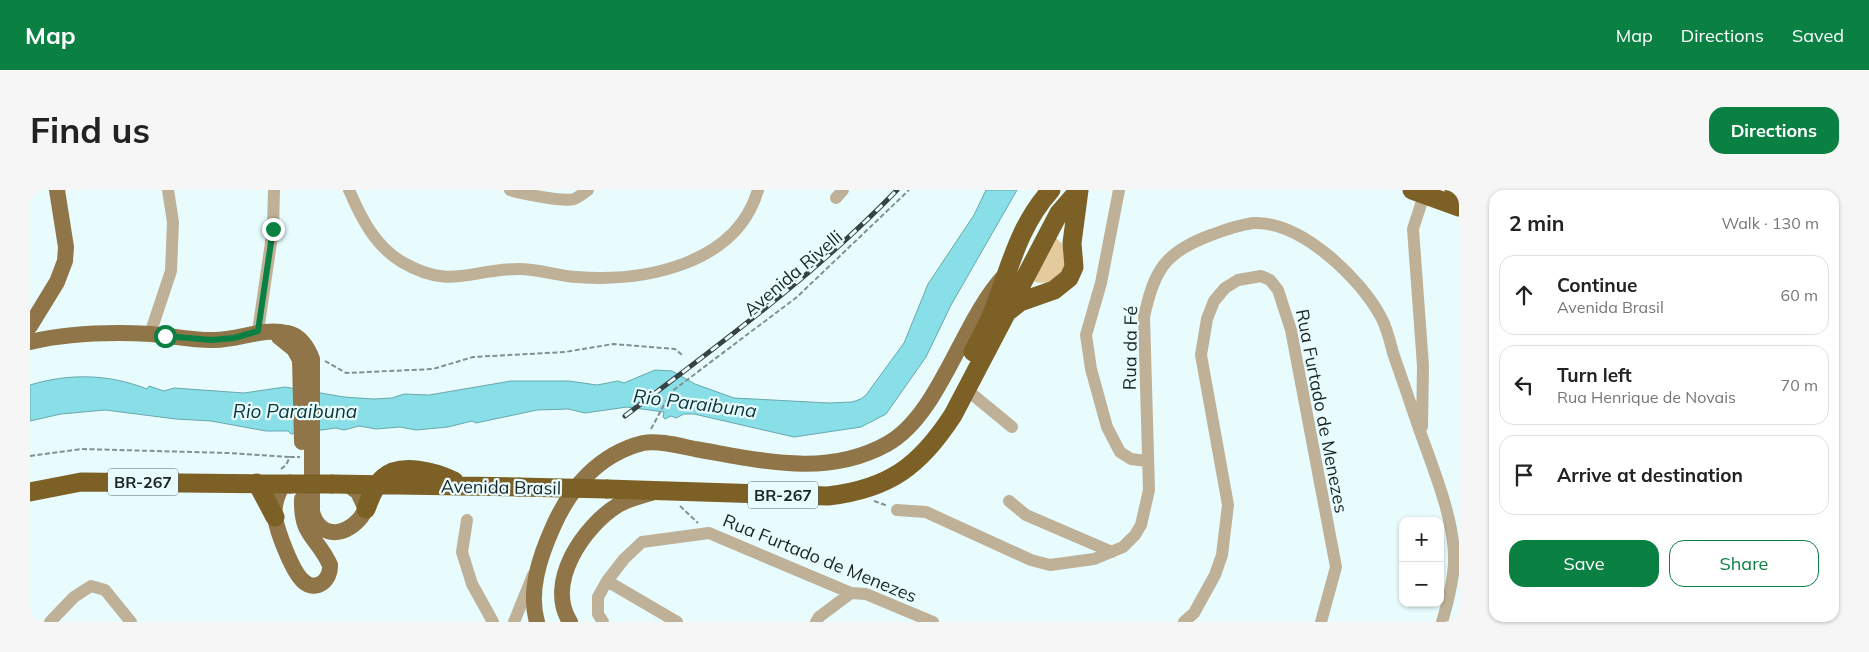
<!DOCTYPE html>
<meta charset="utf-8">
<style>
body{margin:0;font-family:Mulish,sans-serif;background:#f6f6f6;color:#222}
.controls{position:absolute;right:15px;bottom:15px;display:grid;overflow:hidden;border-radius:10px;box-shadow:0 1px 4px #0004}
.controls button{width:45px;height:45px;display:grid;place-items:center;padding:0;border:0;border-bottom:1px solid #e0e0e0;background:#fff;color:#222;font:25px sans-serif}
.stop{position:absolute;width:15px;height:15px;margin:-11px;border:4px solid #0b8043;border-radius:50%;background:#fff}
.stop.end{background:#0b8043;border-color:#fff;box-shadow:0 1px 5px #0008}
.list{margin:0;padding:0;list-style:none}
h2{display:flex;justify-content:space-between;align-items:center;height:65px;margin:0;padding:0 20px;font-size:21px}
h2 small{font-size:16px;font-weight:400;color:#767676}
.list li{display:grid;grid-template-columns:32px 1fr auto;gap:15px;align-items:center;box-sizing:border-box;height:80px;margin:0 10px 10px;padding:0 10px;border:1px solid #e0e0e0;border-radius:15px}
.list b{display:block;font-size:19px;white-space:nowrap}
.list p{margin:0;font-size:16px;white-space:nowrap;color:#767676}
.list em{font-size:16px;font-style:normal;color:#767676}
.actions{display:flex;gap:10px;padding:15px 20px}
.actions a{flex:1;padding:11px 0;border:1px solid #0b8043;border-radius:15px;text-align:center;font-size:18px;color:#0b8043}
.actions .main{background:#0b8043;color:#fff}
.icon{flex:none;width:28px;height:28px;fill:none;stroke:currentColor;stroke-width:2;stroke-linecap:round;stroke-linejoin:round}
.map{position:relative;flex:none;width:1429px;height:432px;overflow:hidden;border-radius:15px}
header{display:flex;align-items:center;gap:30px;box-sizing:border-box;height:70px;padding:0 25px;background:#0b8043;color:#fff}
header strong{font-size:24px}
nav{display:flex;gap:28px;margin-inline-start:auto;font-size:18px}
.intro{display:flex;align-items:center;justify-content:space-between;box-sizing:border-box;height:120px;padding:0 30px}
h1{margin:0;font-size:35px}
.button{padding:12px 22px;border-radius:15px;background:#0b8043;color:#fff;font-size:18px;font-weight:700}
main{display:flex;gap:30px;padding:0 30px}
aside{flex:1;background:#fff;border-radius:15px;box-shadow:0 1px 4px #0004}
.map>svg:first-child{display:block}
.green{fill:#e4cb9e}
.water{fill:#89dfe7;stroke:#68a7ad}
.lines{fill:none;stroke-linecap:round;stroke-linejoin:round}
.path{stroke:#829091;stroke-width:2;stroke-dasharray:5 2.5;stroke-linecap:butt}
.minor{stroke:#bfb198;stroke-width:12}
.major{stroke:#8f7547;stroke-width:16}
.highway{stroke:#7d6026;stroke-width:19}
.rail-casing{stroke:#384243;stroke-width:5}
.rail{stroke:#e8fcfe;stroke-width:3;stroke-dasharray:9;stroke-linecap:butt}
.highway-bridge{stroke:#7d6026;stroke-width:19}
.route{stroke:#0b8043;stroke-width:6}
.labels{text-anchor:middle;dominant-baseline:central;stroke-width:4.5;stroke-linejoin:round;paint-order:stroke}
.shield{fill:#e8fcfe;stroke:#596667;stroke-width:1}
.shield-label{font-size:16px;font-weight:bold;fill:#1c2526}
.street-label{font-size:18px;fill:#1c2526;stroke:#e8fcfe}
.water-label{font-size:19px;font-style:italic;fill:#083337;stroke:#e8fcfe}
</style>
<header>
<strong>Map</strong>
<nav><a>Map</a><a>Directions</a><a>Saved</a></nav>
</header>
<div class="intro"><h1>Find us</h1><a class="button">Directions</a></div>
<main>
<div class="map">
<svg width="1429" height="432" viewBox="0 0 1429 432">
<rect width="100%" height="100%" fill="#e8fcfe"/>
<path class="green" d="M 1022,46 C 1038,54 1036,65 1036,82 C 1024,90 1015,97 1000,90 Z"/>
<path class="water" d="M 956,0 L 987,0 L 921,115 L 896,167 L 856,224 L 831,237 L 764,247 L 664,224 L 654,224 L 646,228 L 641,226 L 635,229 L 633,227 L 634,222 L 597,217 L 555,223 L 538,219 L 507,220 L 446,233 L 442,231 L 418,237 L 386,240 L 370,237 L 346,239 L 329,236 L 314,240 L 306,238 L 261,244 L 258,241 L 236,241 L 181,231 L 146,229 L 75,220 L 31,224 L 0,231 L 0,195 C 39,183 79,184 117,199 L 119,196 L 134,201 L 144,198 L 214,203 L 255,197 L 314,207 L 343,209 L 362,208 L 374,204 L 399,205 L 481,191 L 539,191 L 567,195 L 588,191 L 594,193 L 625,180 L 642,181 L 665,194 L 704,208 L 799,213 L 822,212 L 831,209 L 836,205 L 874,153 L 898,94 L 944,25 Z"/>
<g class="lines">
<path class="path" d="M 295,171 L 316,183 L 403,179 L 443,167 L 535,162 L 583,154 L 645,159 L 652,165
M 621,239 L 641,202 L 767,107 L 879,0
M 0,266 L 52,259 L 199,263 L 260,267
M 251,279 L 256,275 L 260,267 L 270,267
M 844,311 L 858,316
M 650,316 L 668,333"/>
<path class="minor" d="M 319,0 C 331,28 345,56 372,72 C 420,100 439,80 486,79 C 506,78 527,86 547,87 C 614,92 706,75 728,0
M 480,0 C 493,4 533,12 544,9 C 549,7 554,3 558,0
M 1089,0 L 1071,93 L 1056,145 L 1061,179 L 1077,237 L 1090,262 L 1101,269 L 1117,271
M 806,8 L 813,0
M 228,141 L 243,39 L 244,0
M 120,144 L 141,81 L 143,32 L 138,0
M 937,200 L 982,237
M 1392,237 L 1393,176 L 1383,39 L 1394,5
M 979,311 L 996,325 L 1082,362
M 867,320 L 896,322 L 1001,370 L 1020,375 L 1064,369 L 1093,357 L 1105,345 L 1111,335 L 1119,300 L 1114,127 C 1124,80 1135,62 1181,45 C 1195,40 1210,34 1225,33 C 1272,32 1330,88 1351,127 C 1357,138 1360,151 1363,163 C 1370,183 1377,203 1384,224 C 1398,267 1426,328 1424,373 C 1423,393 1418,412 1412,432
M 437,330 L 432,362 L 442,394 L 463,432
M 577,391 L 647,432
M 20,432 L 44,407 L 61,396 L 75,400 L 101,432
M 484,432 L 503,385
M 573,432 L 568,424 L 568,407 L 577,391 L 594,369 L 612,352 L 679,343 L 821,403 L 836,404 L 903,432
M 786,432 L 789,427 L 821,403
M 1154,432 L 1164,423 L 1185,385 L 1192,365 L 1198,315 L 1171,165 L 1177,129 L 1184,111 L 1195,98 L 1208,90 L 1231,86 L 1240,90 L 1248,100 L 1261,140 L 1306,377 L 1291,432"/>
<path class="major" d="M 0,136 L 27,92 L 35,71 L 36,57 L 27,0
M 249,147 L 264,159 L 270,170 L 272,252
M 0,152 C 38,143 82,142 121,144 C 142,146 162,150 182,150 C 208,151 231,137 257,143 C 270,145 278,158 282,169 L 282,322 C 291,354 324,344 336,319 L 328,302 L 317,294
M 253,294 C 248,303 243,315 245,327 C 247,341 262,381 273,391 C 286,403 301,390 300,375 C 286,345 271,347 272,309
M 507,432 C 498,401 510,366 523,337 C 540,298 569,264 613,253 C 629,250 650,256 665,259 C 730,270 796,288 857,254 C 910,225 932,130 975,85
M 540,432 C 515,392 554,336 588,315 C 598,309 612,306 624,302"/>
<path class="highway" d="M 1382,0 L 1429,17
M 1424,0 L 1429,2
M 980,120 L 990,112 L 1024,100 L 1039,88 L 1044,77 L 1042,53 L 1049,0
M 943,162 C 949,150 957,137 962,124 C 980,79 987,38 1021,0
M 227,293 L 245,327
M 302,294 L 489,297
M 577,299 L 798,306 C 859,299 890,276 923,225 L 1029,23 L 1049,0
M 0,302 L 51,292 L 260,294
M 336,319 C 340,309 344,296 353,288 C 370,272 406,282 424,291"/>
<g class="rail-casing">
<path id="rail" d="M 595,226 C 688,155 785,85 867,0"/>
</g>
<use href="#rail" class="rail"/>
<path class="highway-bridge" d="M 260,294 L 302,294
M 489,297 L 577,299"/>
</g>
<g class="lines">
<path class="route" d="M 135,146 L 182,150 L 204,148 L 228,141 L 243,39"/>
</g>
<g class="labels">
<g class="shield">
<rect x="78" y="278.5" width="70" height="27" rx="4"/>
<rect x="718" y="291.5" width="70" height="27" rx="4"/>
</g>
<g class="shield-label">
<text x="113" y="292">BR-267</text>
<text x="753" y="305">BR-267</text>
</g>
<g class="street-label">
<text transform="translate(763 83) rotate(-40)">Avenida Rivelli</text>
<text transform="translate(1100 158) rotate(-89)">Rua da Fé</text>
<text transform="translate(1292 221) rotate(79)">Rua Furtado de Menezes</text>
<text transform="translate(471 297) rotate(1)">Avenida Brasil</text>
<text transform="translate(790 368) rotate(22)">Rua Furtado de Menezes</text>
</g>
<g class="water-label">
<text transform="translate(665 213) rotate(7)">Rio Paraibuna</text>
<text x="265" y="221">Rio Paraibuna</text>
</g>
</g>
</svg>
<div class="controls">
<button>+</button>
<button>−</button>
</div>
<div class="stop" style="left:135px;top:146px"></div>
<div class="stop end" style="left:243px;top:39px"></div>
</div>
<aside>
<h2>2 min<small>Walk · 130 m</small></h2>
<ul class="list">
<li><svg class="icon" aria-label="ahead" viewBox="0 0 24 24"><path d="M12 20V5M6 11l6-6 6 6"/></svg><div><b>Continue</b><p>Avenida Brasil</p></div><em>60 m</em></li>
<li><svg class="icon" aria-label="left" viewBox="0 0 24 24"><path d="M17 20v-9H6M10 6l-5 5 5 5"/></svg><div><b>Turn left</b><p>Rua Henrique de Novais</p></div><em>70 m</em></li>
<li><svg class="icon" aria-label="arrive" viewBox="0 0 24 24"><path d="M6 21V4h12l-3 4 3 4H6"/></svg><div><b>Arrive at destination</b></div></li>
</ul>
<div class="actions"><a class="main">Save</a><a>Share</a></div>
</aside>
</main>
